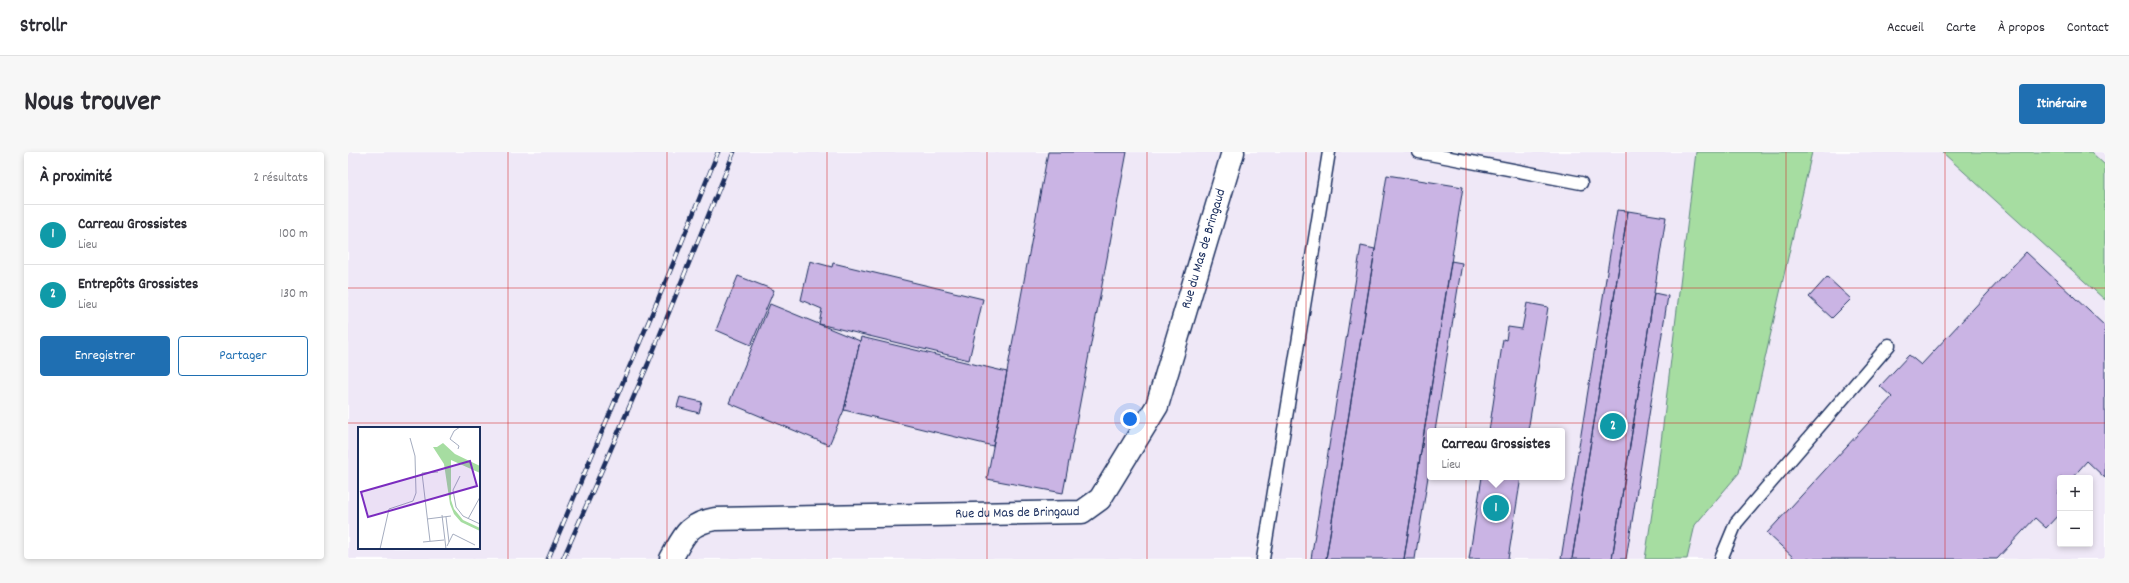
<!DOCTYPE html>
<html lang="fr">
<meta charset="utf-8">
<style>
body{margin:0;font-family:Dekko,sans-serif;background:#f7f7f7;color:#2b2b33}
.controls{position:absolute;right:12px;bottom:12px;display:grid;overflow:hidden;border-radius:4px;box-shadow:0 2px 6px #0003}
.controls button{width:36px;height:36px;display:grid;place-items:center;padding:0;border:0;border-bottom:1px solid #e1e1e2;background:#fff;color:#2b2b33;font:20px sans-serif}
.you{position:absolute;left:782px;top:267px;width:14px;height:14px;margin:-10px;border:3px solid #fff;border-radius:50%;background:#1a73e8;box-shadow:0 0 0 6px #1a73e833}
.badge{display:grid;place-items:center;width:26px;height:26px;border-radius:50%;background:#1f6fb2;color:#fff;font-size:13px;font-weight:700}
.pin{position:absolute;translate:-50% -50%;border:2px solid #fff;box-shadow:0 1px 4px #0006}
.popup{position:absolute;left:1079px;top:276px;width:138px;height:52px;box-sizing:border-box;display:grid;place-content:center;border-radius:4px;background:#fff;filter:drop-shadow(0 1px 3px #0005);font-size:13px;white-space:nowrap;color:#7c7c81}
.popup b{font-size:15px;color:#2b2b33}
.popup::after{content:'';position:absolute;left:50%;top:100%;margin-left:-8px;border:8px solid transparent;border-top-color:#fff}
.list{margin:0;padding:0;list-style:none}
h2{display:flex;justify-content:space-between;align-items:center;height:52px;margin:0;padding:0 16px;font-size:17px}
h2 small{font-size:13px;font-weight:400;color:#7c7c81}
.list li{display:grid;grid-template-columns:26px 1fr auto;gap:12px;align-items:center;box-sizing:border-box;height:60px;padding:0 16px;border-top:1px solid #e1e1e2}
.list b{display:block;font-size:15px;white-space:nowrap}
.list p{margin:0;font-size:13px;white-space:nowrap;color:#7c7c81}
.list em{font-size:13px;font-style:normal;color:#7c7c81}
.actions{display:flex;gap:8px;padding:12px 16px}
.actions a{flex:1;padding:9px 0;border:1px solid #1f6fb2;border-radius:4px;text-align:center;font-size:14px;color:#1f6fb2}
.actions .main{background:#1f6fb2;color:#fff}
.map{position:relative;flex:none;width:1757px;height:407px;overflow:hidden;border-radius:4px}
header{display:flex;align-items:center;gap:24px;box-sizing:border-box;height:56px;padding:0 20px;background:#fff;border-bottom:1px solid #e1e1e2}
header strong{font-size:19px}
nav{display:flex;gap:22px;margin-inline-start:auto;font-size:14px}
.intro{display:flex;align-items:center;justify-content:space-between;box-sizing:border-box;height:96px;padding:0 24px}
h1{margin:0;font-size:28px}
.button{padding:10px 18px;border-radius:4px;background:#1f6fb2;color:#fff;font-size:14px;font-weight:700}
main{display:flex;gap:24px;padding:0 24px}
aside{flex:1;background:#fff;border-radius:4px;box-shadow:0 2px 6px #0003}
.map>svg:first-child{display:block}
.built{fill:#efe8f7;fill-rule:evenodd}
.green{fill:#a6dda1;stroke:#608680}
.building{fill:#cab4e4;stroke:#1b2f5e}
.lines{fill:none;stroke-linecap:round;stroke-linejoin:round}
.service-casing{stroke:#1b2f5e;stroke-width:15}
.minor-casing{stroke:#1b2f5e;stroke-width:25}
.service{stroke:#fff;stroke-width:12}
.minor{stroke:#fff;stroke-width:22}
.rail-casing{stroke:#1b2f5e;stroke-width:4.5}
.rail{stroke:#fff;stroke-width:3;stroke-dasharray:9;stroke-linecap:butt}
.grid{fill:none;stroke:#d62828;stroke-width:1;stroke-opacity:0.55}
.labels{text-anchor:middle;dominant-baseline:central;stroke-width:3.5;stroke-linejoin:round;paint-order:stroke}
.street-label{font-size:14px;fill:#1b2f5e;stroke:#fff}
.inset-road{fill:none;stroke:#a4acbf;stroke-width:1}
.view{fill:#7b2cbf;fill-opacity:0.15;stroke:#7b2cbf;stroke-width:2}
.inset-edge{fill:none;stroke:#1b2f5e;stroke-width:2}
</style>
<header>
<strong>Strollr</strong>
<nav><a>Accueil</a><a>Carte</a><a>À propos</a><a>Contact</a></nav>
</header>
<div class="intro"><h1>Nous trouver</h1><a class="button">Itinéraire</a></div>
<main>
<aside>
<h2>À proximité<small>2 résultats</small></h2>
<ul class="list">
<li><span class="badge" style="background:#0f9aa8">1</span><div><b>Carreau Grossistes</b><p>Lieu</p></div><em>100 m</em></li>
<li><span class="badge" style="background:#0f9aa8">2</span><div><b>Entrepôts Grossistes</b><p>Lieu</p></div><em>130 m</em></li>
</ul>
<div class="actions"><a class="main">Enregistrer</a><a>Partager</a></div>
</aside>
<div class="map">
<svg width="1757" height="407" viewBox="0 0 1757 407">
<rect width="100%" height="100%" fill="#fff"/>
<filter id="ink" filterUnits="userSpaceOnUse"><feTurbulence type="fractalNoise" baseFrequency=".025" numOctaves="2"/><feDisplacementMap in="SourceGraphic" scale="8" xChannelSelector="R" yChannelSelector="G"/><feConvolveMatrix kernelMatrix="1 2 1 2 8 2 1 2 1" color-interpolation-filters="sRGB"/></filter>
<g filter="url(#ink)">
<path class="built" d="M 0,0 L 1757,0 L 1757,407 L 0,407 ZM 11,276 L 131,276 L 131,396 L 11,396 ZM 1082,279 L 1214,279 L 1214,325 L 1082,325 ZM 1712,326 L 1742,326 L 1742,392 L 1712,392 Z"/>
<path class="green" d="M 1348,0 L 1464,0 L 1391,321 L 1347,373 L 1339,407 L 1297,407 L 1306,348 Z
M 1594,0 L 1743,0 L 1757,13 L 1757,148 Z"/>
<path class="building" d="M 700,0 L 779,0 L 715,341 L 639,327 Z
M 1039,23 L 1115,35 L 1056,407 L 978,407 Z
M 1269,58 L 1280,59 L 1224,407 L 1213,407 Z
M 1280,59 L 1318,65 L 1264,407 L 1224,407 Z
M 1013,94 L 1027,97 L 978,407 L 963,407 Z
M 1678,100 L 1757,174 L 1757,326 L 1739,309 L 1724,326 L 1712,326 L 1712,338 L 1709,341 L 1712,344 L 1712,361 L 1698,376 L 1687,366 L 1649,407 L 1447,407 L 1419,381 L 1544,245 L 1532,234 L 1561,203 L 1573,213 Z
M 462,109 L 484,115 L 485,111 L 635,147 L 621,208 L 471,172 L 474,157 L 453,148 Z
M 1103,109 L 1114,111 L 1087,279 L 1082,279 L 1082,312 L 1067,407 L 1056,407 Z
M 390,124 L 426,138 L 403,193 L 368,178 Z
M 1479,125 L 1503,147 L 1484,166 L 1461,145 Z
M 1306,141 L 1320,144 L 1278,407 L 1264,407 Z
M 1179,151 L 1200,155 L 1180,279 L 1141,279 L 1155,187 L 1158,188 L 1160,175 L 1174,177 Z
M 422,152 L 512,189 L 496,258 L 481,293 L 381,251 Z
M 513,185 L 659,220 L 645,294 L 496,258 Z
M 332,245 L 354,250 L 351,261 L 329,255 Z
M 1134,325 L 1173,325 L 1160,407 L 1121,407 Z"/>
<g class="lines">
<g class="service-casing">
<path id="service" d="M 1071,0 L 1233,31
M 915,407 L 981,0
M 1373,407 L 1388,371 L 1541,193"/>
</g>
<g class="minor-casing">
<g id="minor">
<path id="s1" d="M 323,407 C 336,384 339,372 367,367 L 734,360 L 752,347 L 809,254 L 885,0"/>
</g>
</g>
<use href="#service" class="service"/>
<use href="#minor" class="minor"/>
<g class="rail-casing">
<path id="rail" d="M 200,407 L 325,112 L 370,0
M 215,407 L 300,212 L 386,0"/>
</g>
<use href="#rail" class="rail"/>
</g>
</g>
<path class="grid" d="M 160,0 L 160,407M 319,0 L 319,407M 479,0 L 479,407M 639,0 L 639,407M 799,0 L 799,407M 958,0 L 958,407M 1118,0 L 1118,407M 1278,0 L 1278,407M 1438,0 L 1438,407M 1597,0 L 1597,407M 0,136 L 1757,136M 0,271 L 1757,271"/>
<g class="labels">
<g class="street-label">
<text stroke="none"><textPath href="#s1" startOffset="725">Rue du Mas de Bringaud</textPath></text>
<text stroke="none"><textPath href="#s1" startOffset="365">Rue du Mas de Bringaud</textPath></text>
</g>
</g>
<g transform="translate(10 275)">
<rect width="122" height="122" fill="#fff"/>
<path d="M 85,16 L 97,27 L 122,39 L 122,46 L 93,33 L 93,73 L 96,82 L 105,93 L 122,101 L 122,104 L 103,95 L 96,87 L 92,77 L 86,37 L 75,20 L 79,20 Z" fill="#a6dda1"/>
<path class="inset-road" d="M 100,22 L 101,19 L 92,12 L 96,4 L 102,0M 102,49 L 95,63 L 98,80 L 105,89 L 122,97M 84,88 L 88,122M 88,90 L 91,115M 69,92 L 93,89M 110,92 L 122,70M 72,114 L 64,46 L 80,45M 65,115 L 86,113M 89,119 L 95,107 L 117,118M 22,122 L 31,82 L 55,74 L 58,66 L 57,29 L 52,11"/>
<path class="view" d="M 112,34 L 119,59 L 10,90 L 3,65 Z"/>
<rect width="122" height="122" class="inset-edge"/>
</g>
</svg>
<div class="controls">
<button>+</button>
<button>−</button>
</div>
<div class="you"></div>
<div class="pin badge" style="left:1148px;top:356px;background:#0f9aa8">1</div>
<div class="popup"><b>Carreau Grossistes</b>Lieu</div>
<div class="pin badge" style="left:1265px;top:274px;background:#0f9aa8">2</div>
</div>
</main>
